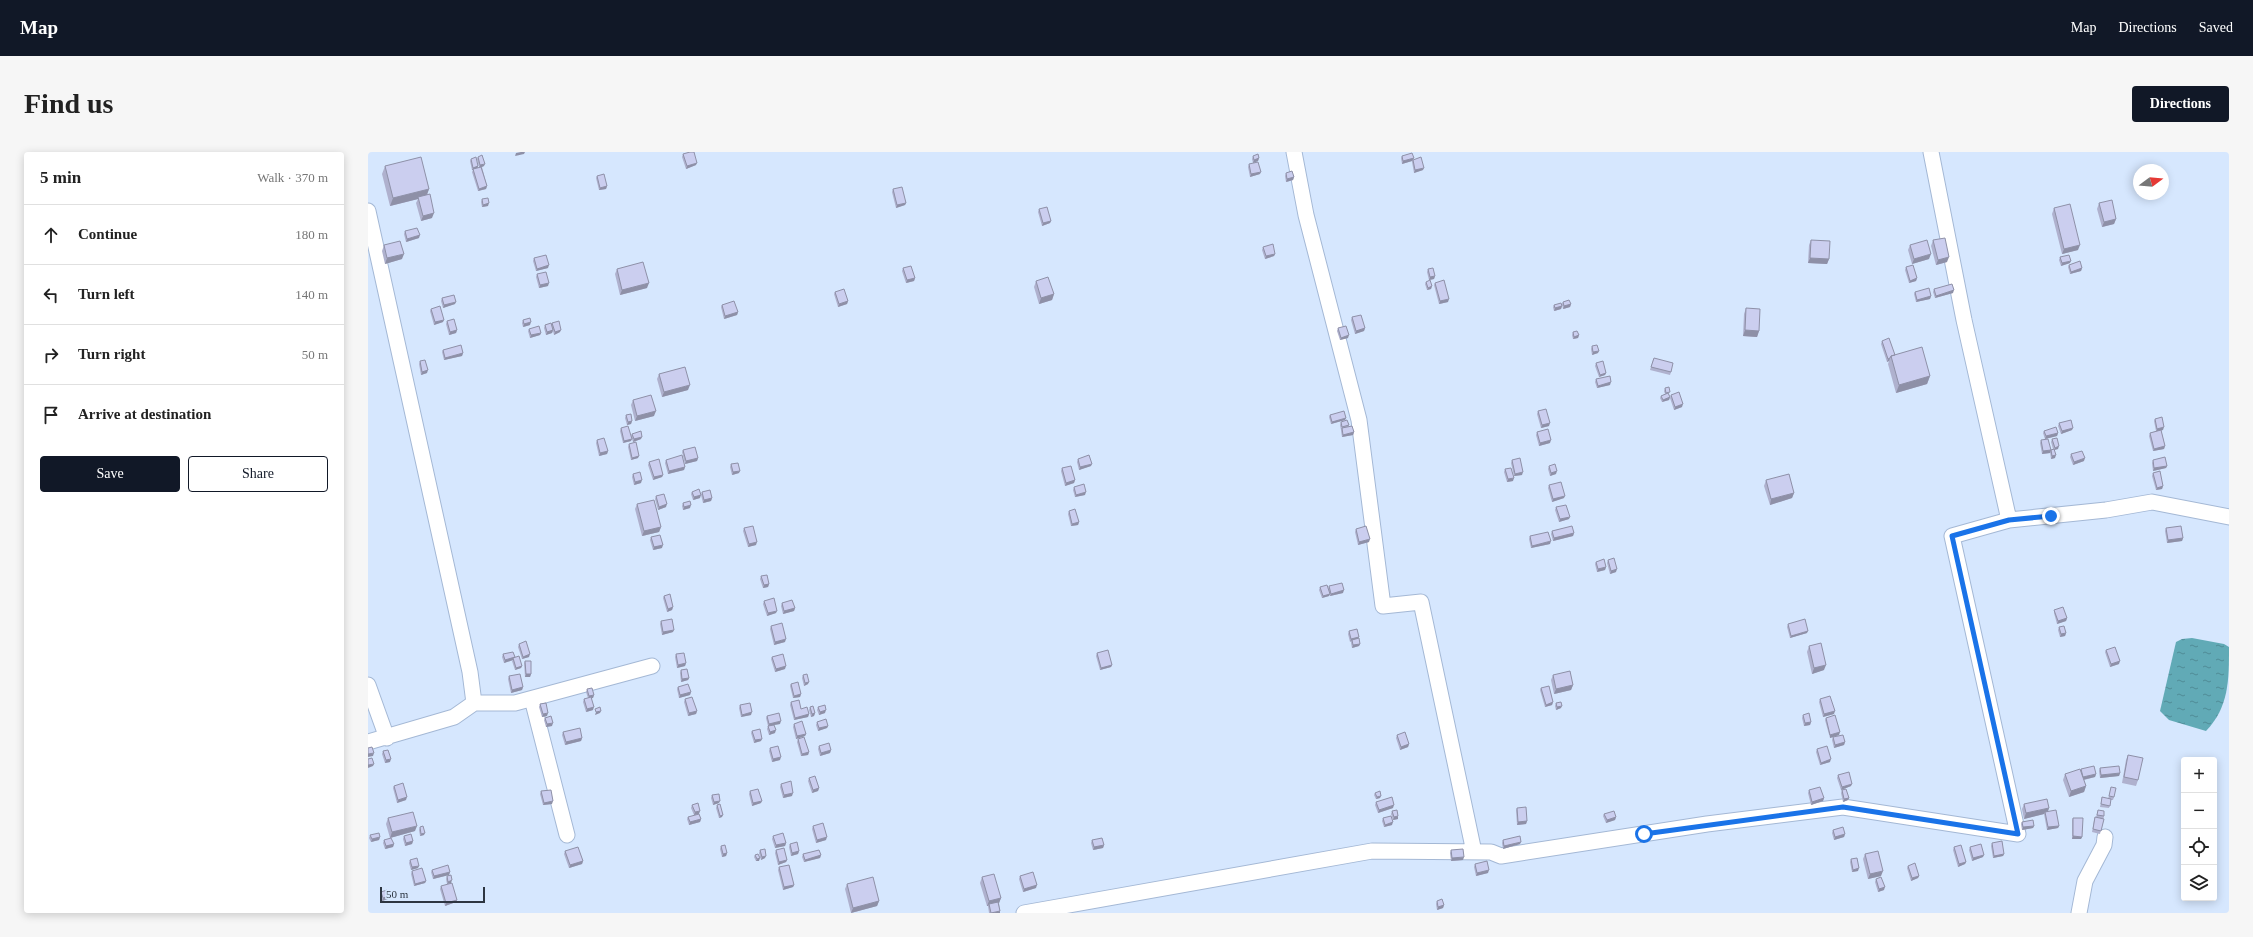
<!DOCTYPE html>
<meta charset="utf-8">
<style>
body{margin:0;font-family:"Times New Roman",serif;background:#f6f6f6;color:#222}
.controls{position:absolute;right:12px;bottom:12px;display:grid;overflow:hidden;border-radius:4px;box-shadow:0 2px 10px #0003}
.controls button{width:36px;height:36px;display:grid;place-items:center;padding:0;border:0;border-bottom:1px solid #e0e0e0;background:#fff;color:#222;font:20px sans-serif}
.compass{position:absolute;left:1765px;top:12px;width:36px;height:36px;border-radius:50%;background:#fff;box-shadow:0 2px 10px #0003;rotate:74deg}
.scale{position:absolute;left:12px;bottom:10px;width:105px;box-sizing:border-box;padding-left:4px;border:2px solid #2d3541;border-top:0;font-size:11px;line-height:14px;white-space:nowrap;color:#2d3541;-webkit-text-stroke:3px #d6e7fe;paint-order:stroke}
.stop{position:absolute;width:12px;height:12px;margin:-9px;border:3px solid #1a73e8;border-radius:50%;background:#fff}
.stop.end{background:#1a73e8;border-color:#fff;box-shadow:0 1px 4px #0008}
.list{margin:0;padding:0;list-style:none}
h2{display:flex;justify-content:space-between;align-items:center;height:52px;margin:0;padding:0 16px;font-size:17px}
h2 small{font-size:13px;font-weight:400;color:#767676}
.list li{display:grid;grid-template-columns:26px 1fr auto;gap:12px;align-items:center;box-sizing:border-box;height:60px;padding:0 16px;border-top:1px solid #e0e0e0}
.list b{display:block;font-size:15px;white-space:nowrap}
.list em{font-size:13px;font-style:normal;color:#767676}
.actions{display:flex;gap:8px;padding:12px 16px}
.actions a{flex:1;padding:9px 0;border:1px solid #111827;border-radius:4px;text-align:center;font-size:14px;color:#111827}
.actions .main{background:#111827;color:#fff}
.icon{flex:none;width:22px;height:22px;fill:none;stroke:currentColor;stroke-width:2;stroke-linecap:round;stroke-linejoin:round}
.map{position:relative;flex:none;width:1861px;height:761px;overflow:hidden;border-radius:4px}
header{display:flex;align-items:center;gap:24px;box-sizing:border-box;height:56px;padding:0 20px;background:#111827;color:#fff}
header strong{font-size:19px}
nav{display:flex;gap:22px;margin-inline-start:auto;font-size:14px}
.intro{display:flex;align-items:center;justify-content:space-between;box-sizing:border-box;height:96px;padding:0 24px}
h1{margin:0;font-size:28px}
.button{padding:10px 18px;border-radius:4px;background:#111827;color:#fff;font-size:14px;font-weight:700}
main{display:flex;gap:24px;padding:0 24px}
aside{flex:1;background:#fff;border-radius:4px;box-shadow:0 2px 10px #0003}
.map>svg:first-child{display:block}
.water{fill:url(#water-ripples)}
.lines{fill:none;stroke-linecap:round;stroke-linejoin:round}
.minor-casing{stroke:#a4b8d5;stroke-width:17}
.minor{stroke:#fff;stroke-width:15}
.wall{fill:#afb1ce}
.shaded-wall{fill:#8e90a7}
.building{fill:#cbceef;stroke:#8e90a7}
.route{stroke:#1a73e8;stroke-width:5}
</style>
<header>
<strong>Map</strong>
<nav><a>Map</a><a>Directions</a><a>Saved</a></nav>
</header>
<div class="intro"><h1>Find us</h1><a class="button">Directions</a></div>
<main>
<aside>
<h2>5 min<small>Walk · 370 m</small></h2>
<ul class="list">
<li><svg class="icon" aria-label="ahead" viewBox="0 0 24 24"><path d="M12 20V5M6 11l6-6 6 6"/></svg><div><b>Continue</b></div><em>180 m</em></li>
<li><svg class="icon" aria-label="left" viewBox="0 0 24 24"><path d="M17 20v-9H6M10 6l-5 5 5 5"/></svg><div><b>Turn left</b></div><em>140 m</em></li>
<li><svg class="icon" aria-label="right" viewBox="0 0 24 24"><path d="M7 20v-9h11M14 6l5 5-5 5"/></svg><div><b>Turn right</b></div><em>50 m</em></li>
<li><svg class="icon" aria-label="arrive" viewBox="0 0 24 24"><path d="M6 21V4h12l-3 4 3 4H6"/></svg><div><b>Arrive at destination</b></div></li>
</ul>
<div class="actions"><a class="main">Save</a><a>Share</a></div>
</aside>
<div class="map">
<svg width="1861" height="761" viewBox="0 0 1861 761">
<defs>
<pattern id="water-ripples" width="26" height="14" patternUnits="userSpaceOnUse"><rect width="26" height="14" fill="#61aab6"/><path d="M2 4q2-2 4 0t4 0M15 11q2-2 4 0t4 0" fill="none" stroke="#508b96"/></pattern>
</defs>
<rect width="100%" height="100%" fill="#d6e7fe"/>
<path class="water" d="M 1824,486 L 1856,492 L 1861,495 C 1861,528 1861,555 1838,579 L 1801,568 L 1792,559 L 1808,490 L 1814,487 Z"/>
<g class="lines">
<g class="minor-casing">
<path id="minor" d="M 926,0 L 938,63 L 991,268 L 1015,454 L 1053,450 L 1106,700
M 0,59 L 102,520 L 106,551 L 86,565 L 0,590
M 1641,368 L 1738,358 L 1784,350 L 1861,365
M 0,533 L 19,586
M 164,547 L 199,683
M 106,551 L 147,551 L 284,514
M 656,761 L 1004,699 L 1123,700 L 1133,704 L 1339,672 L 1475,655 L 1650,682 L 1584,384 L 1641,368 L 1596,168 L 1563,0
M 1711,761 L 1717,729 L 1736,693 L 1737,685"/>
</g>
<use href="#minor" class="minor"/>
</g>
<path class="wall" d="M 315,2 L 328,13 L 318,17 L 314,5 Z
M 885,4 L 891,6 L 890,9 L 885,11 L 884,7 Z
M 1034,4 L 1046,6 L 1045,8 L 1055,18 L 1046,21 L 1044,10 L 1044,9 L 1034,12 L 1033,6 Z
M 110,5 L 116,14 L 114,15 L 119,34 L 118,37 L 110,39 L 104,20 L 105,18 L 104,18 L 102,9 L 103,7 L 110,14 L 110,16 L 111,15 L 109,7 Z
M 881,12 L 892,22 L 882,25 L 880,15 Z
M 17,14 L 61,37 L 59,43 L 64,66 L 53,69 L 48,51 L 50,47 L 22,54 L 14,22 Z
M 918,21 L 926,25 L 925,28 L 918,30 L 917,24 Z
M 229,24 L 239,34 L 238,37 L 231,38 L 228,26 Z
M 525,37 L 538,51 L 537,53 L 528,56 L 524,40 Z
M 114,47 L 120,54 L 114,55 L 113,50 Z
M 1731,51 L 1748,67 L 1746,72 L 1734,75 L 1729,57 Z
M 1686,56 L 1710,98 L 1694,102 L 1684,62 Z
M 671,57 L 683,69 L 682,71 L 674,74 L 670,60 Z
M 37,79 L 51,86 L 38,90 L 36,82 Z
M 1443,88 L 1461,107 L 1459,112 L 1440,111 L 1441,93 Z
M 1565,88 L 1579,110 L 1568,113 L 1563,94 Z
M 16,93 L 34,107 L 17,112 L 14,99 Z
M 1542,93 L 1561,107 L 1544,112 L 1540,98 Z
M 895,95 L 907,102 L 906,104 L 897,107 L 894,98 Z
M 1692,105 L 1702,111 L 1693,114 L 1691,108 Z
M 166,106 L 180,116 L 168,119 L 165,109 Z
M 1701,113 L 1714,116 L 1713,119 L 1702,122 L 1700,115 Z
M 1538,115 L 1549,126 L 1548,129 L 1541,131 L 1537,118 Z
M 535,116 L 547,126 L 546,129 L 538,131 L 534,119 Z
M 249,117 L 279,136 L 252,143 L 247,122 Z
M 1060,117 L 1067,124 L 1066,127 L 1061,128 L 1059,120 Z
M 169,122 L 180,134 L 171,136 L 168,125 Z
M 668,129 L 686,142 L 684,148 L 671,152 L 666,135 Z
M 1058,130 L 1064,134 L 1063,137 L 1059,138 L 1057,132 Z
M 1067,131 L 1080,150 L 1071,152 L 1066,133 Z
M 1566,137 L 1585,141 L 1567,146 L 1565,140 Z
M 467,140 L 480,149 L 479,152 L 470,155 L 466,142 Z
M 1547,140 L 1563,144 L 1562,147 L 1548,150 L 1546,142 Z
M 74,146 L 87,152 L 75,156 L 73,149 Z
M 1195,150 L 1203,152 L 1202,155 L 1195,157 L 1194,152 Z
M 354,153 L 370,160 L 369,163 L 356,167 L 353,155 Z
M 1186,153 L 1194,154 L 1193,157 L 1186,159 L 1185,155 Z
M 1378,156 L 1391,179 L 1389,185 L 1375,184 L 1376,162 Z
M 63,157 L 75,170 L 66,173 L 62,159 Z
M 984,165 L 997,176 L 996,179 L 987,182 L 983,168 Z
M 155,168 L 162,173 L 155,175 L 154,171 Z
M 79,169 L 89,178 L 88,181 L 81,183 L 78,172 Z
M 184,171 L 192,180 L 186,183 L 185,179 L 184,181 L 178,183 L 176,176 L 177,173 L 183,172 Z
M 970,176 L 980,186 L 972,188 L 969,179 Z
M 161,177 L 173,181 L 172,183 L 162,186 L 160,179 Z
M 1205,180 L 1211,183 L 1210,186 L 1205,187 L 1204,183 Z
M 1514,189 L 1527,203 L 1562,224 L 1559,232 L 1528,241 L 1520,212 L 1521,209 L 1519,210 L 1513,192 Z
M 1224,194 L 1230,201 L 1224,203 L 1223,197 Z
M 75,198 L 95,201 L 94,204 L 76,208 L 74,200 Z
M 1285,208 L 1303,220 L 1302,223 L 1282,218 Z
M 52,209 L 59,221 L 53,223 L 51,212 Z
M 1228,211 L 1238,221 L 1237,223 L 1231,225 L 1227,214 Z
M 291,222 L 320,238 L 294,245 L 289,227 Z
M 1228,227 L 1242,233 L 1229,236 L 1227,230 Z
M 1297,236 L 1301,242 L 1300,243 L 1302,245 L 1301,248 L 1294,250 L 1292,246 L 1293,244 L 1297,242 L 1296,239 Z
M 1303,243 L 1314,255 L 1306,258 L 1302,246 Z
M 265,248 L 286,264 L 267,269 L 263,253 Z
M 1170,259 L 1181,274 L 1173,276 L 1169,262 Z
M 258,263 L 264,269 L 263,272 L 259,273 L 257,266 Z
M 962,263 L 978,266 L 977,268 L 963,272 L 961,265 Z
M 1787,267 L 1795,278 L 1793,278 L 1797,294 L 1796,297 L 1785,299 L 1781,284 L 1782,281 L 1788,279 L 1786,269 Z
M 973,270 L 981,273 L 980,275 L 986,280 L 985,283 L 974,285 L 973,279 L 973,278 L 972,273 Z
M 1691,271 L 1704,278 L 1693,282 L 1690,274 Z
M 253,276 L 263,289 L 255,291 L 252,279 Z
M 1676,279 L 1690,281 L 1689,284 L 1677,287 L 1675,281 Z
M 1169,280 L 1182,291 L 1171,294 L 1168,283 Z
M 264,282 L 273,287 L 265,290 L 263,284 Z
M 1684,287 L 1690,297 L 1686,298 L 1687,306 L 1683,307 L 1682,300 L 1683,298 L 1685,297 L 1683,290 Z
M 229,288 L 240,299 L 239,302 L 231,304 L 228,291 Z
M 1673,288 L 1683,298 L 1682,301 L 1674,302 L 1672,291 Z
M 261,292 L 270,306 L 263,308 L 260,295 Z
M 315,298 L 330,306 L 329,309 L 317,312 L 314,300 Z
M 1703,302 L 1716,309 L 1705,313 L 1702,305 Z
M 710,307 L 723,314 L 711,318 L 709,310 Z
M 298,308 L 317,315 L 316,318 L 300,322 L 297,311 Z
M 1144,308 L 1154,323 L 1146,324 L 1143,311 Z
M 1785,308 L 1799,314 L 1798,316 L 1785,319 L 1784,311 Z
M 281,310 L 295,323 L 294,325 L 285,328 L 280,313 Z
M 363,312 L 371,321 L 364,323 L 362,315 Z
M 1181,314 L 1188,322 L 1182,324 L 1180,317 Z
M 694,316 L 707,328 L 706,331 L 697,334 L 693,319 Z
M 1137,317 L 1145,329 L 1139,330 L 1136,320 Z
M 1785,321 L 1795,334 L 1794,337 L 1788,338 L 1784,324 Z
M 265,322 L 273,331 L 266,333 L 264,325 Z
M 1398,328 L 1426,341 L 1424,346 L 1402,353 L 1396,334 Z
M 1181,333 L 1196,346 L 1184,350 L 1180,336 Z
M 706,335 L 717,343 L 707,345 L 705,338 Z
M 324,340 L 332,346 L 325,348 L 323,342 Z
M 334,340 L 344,346 L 343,349 L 335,351 L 333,343 Z
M 288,344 L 298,355 L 290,358 L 287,347 Z
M 315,351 L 322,356 L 315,358 L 314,354 Z
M 269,352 L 293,375 L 291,380 L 274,384 L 267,357 Z
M 1188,355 L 1201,367 L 1191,370 L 1187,358 Z
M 701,359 L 711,370 L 710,373 L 703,374 L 700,362 Z
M 376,376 L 388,393 L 380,395 L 375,379 Z
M 1798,376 L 1815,386 L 1814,389 L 1799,391 L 1797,379 Z
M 988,377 L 1001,390 L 990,393 L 987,380 Z
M 1184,379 L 1206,381 L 1205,384 L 1185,389 L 1183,382 Z
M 1162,384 L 1182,392 L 1163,396 L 1161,387 Z
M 283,385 L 294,396 L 285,398 L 282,388 Z
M 1240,408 L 1248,420 L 1242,422 L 1239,411 Z
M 1228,410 L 1238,415 L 1237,418 L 1229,420 L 1227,412 Z
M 393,424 L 401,432 L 400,435 L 395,436 L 392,427 Z
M 961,434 L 975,441 L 962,444 L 961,442 L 961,444 L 954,446 L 951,438 L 952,435 L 960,437 Z
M 296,444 L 305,455 L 304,458 L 299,460 L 295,446 Z
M 396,449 L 408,461 L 399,464 L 395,452 Z
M 414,451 L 427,456 L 426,459 L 415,462 L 413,454 Z
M 1686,458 L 1699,466 L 1698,469 L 1689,472 L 1686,461 Z
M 293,469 L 305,480 L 294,483 L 292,472 Z
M 1420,472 L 1439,481 L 1422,486 L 1419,475 Z
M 403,474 L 417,490 L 406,493 L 402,477 Z
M 1691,475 L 1698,481 L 1697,484 L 1692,485 L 1690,478 Z
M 981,479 L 991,487 L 992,492 L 991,494 L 984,496 L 983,491 L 983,489 L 982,490 L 980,482 Z
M 151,492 L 161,505 L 154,507 L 150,495 Z
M 1441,494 L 1456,518 L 1444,522 L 1439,500 Z
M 1738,498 L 1751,512 L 1742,515 L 1737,500 Z
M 729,501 L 744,513 L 743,515 L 732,518 L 728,504 Z
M 135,502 L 147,505 L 146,506 L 154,514 L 153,516 L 147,518 L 144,509 L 145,508 L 136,511 L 134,505 Z
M 308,502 L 318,511 L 317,514 L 309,516 L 307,505 Z
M 404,505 L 417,517 L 407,520 L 403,507 Z
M 157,509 L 163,522 L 162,525 L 157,525 L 156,511 Z
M 313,518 L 321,526 L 320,528 L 313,530 L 312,521 Z
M 435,523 L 440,532 L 436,534 L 434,526 Z
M 1185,523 L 1205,533 L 1203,538 L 1186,542 L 1183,528 Z
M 141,524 L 155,535 L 154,538 L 143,541 L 140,527 Z
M 423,532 L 433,542 L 432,545 L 425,546 L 422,534 Z
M 310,535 L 323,540 L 322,543 L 311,546 L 309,537 Z
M 1173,536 L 1185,550 L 1184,553 L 1177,555 L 1172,538 Z
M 219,537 L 226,543 L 225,546 L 223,546 L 225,558 L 218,560 L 215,550 L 216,547 L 220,546 L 218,540 Z
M 317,547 L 329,559 L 328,562 L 320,564 L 316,550 Z
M 1452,547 L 1466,562 L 1455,565 L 1451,550 Z
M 423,550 L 441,562 L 440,565 L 426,568 L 422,553 Z
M 1188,551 L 1193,556 L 1188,558 L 1187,554 Z
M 172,552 L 179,564 L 174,565 L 171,555 Z
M 372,553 L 383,563 L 373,565 L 371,556 Z
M 442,555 L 447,561 L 446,564 L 443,565 L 441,558 Z
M 450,555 L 457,561 L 451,563 L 449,558 Z
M 1435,563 L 1443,570 L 1442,573 L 1436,574 L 1434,566 Z
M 399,564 L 412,572 L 406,573 L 407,581 L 401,583 L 399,577 L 400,574 L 398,566 Z
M 177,566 L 184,574 L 178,575 L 176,568 Z
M 1458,566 L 1471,583 L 1462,586 L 1457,568 Z
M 449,570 L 460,574 L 459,576 L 450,579 L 448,573 Z
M 426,572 L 438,582 L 437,584 L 428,587 L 425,575 Z
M 384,579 L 393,589 L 386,591 L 383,581 Z
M 195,580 L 214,586 L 213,589 L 197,593 L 194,583 Z
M 1029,583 L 1041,592 L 1040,595 L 1032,598 L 1028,586 Z
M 1465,585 L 1477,590 L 1476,593 L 1466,596 L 1464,588 Z
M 430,587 L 441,600 L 440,603 L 433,604 L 429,590 Z
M 451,594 L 463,598 L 462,601 L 452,604 L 450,597 Z
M 402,596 L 412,608 L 404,610 L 401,599 Z
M 1449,597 L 1462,610 L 1452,613 L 1448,600 Z
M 15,599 L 22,610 L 17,611 L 14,602 Z
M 1760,603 L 1770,628 L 1768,634 L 1754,631 L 1758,608 Z
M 1732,616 L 1752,621 L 1751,624 L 1732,626 L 1731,619 Z
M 1713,617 L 1728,622 L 1727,625 L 1716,628 L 1718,634 L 1716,640 L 1701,645 L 1695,628 L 1697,622 L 1713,619 Z
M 1470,623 L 1483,634 L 1473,638 L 1469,626 Z
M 441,626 L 451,636 L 450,639 L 444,641 L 440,629 Z
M 413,632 L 424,644 L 415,646 L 412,635 Z
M 26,634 L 38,648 L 29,651 L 25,636 Z
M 1743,635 L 1746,645 L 1745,648 L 1743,648 L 1741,656 L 1732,655 L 1734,645 L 1740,647 Z
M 1441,638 L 1456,646 L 1455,649 L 1443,653 L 1440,641 Z
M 1474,638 L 1481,646 L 1480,648 L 1475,650 L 1473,641 Z
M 173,639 L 184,652 L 175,653 L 172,642 Z
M 382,639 L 393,651 L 384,654 L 381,642 Z
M 1007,641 L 1012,646 L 1008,647 L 1006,643 Z
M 344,643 L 351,651 L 345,653 L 343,646 Z
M 1008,650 L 1025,656 L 1010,661 L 1007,653 Z
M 1656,652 L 1681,656 L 1680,660 L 1691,674 L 1690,676 L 1679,678 L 1676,662 L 1656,667 L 1654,657 Z
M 324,653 L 331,662 L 326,663 L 323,656 Z
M 349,653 L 354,665 L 351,666 L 348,656 Z
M 1149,656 L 1159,669 L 1158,672 L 1149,673 L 1148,658 Z
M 1730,658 L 1736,664 L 1732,682 L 1724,680 L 1726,668 L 1727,665 L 1728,665 Z
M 1024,659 L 1030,667 L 1025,668 L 1023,662 Z
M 1236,662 L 1248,665 L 1247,668 L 1238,671 L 1235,664 Z
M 320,665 L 333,667 L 332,670 L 321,673 L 319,667 Z
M 20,666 L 47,679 L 22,686 L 18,672 Z
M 1015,666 L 1024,673 L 1016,675 L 1014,669 Z
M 1705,666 L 1714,685 L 1713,687 L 1704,687 L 1704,668 Z
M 1654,670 L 1666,674 L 1665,676 L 1654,678 L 1653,672 Z
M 445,674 L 458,688 L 448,691 L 444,677 Z
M 52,675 L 56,683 L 52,684 L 51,678 Z
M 1465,678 L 1477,682 L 1476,685 L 1466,688 L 1464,681 Z
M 2,683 L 12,685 L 11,688 L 3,690 L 1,686 Z
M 36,684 L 45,689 L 44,692 L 37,694 L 35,687 Z
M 405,684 L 418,691 L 417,694 L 407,696 L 404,687 Z
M 16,688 L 26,692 L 25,695 L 17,697 L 15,691 Z
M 724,688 L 736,693 L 735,696 L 725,698 L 723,691 Z
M 1135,688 L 1152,692 L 1135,697 L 1134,691 Z
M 1624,691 L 1636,702 L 1635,704 L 1625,706 L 1623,694 Z
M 422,692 L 431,699 L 430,702 L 423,704 L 421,695 Z
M 353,694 L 359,701 L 358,704 L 354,705 L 352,697 Z
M 1586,695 L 1598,710 L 1597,712 L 1590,715 L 1585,698 Z
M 1602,695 L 1615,705 L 1604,709 L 1601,698 Z
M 392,698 L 397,706 L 393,708 L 391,701 Z
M 408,698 L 419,708 L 418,710 L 410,713 L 407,701 Z
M 1083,698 L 1095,708 L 1083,709 L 1082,701 Z
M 197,699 L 215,709 L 214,712 L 201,716 L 196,702 Z
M 435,702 L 453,703 L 452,706 L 436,710 L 434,705 Z
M 1497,702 L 1513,724 L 1500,727 L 1495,707 Z
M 387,703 L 391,709 L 388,709 L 386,705 Z
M 1483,707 L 1490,719 L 1484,720 L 1482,710 Z
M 42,708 L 50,716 L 43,718 L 41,711 Z
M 1107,712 L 1120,721 L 1108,724 L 1106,715 Z
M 1540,714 L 1551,724 L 1550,726 L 1543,729 L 1539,716 Z
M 411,715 L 426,733 L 425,735 L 415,738 L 410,718 Z
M 64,718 L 82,720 L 81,723 L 65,727 L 63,720 Z
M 44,719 L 58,729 L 57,731 L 46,734 L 43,722 Z
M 79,724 L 83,731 L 79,732 L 78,727 Z
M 652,724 L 668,736 L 655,740 L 651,727 Z
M 614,725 L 633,746 L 631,751 L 632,759 L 632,761 L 621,761 L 620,754 L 619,754 L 612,731 Z
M 1508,727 L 1516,738 L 1510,740 L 1507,730 Z
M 479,732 L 511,749 L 509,754 L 483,761 L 477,737 Z
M 73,734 L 89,748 L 88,750 L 77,754 L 72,737 Z
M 13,740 L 20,747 L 14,749 L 12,743 Z
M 1069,749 L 1076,753 L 1075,756 L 1069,758 L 1068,752 Z"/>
<path class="shaded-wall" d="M 153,0 L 157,0 L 156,2 L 147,4 L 148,1 Z
M 891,6 L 890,9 L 885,11 L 886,8 Z
M 1046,6 L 1044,9 L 1034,12 L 1035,9 Z
M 329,11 L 328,13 L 318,17 L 319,14 Z
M 117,12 L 116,14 L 111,16 L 112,13 Z
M 110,14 L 109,17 L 104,18 L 105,16 Z
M 1056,16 L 1055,18 L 1046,21 L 1047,18 Z
M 893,20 L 892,22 L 882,25 L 883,22 Z
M 926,25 L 925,28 L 918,30 L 919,27 Z
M 119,34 L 118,37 L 110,39 L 111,37 Z
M 239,34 L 238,37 L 231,38 L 232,36 Z
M 61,37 L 58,45 L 50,45 L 50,47 L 22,54 L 25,46 Z
M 121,51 L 120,54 L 114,55 L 115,53 Z
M 538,51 L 537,53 L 528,56 L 529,53 Z
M 66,61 L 64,66 L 53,69 L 55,64 Z
M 1748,67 L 1746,72 L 1734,75 L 1736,70 Z
M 683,69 L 682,71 L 674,74 L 675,71 Z
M 52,83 L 51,86 L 38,90 L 39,87 Z
M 1712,93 L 1710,98 L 1694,102 L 1696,97 Z
M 36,102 L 34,107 L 17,112 L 19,106 Z
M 907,102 L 906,104 L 897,107 L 898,104 Z
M 1563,102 L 1561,107 L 1544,112 L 1546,107 Z
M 1581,105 L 1579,110 L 1568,113 L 1570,108 Z
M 1442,106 L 1461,107 L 1459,112 L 1440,111 Z
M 1703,109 L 1702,111 L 1693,114 L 1694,111 Z
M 181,113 L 180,116 L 168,119 L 169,117 Z
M 1714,116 L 1713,119 L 1702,122 L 1703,120 Z
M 1067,124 L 1066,127 L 1061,128 L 1062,125 Z
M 547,126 L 546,129 L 538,131 L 539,128 Z
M 1549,126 L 1548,129 L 1541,131 L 1542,129 Z
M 181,131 L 180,134 L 171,136 L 172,133 Z
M 281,131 L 279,136 L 252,143 L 254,138 Z
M 1064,134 L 1063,137 L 1059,138 L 1060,136 Z
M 1586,138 L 1585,141 L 1567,146 L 1568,144 Z
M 686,142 L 684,148 L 671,152 L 673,146 Z
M 1563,144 L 1562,147 L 1548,150 L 1549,148 Z
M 1081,147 L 1080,150 L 1071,152 L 1072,149 Z
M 480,149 L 479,152 L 470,155 L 471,152 Z
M 88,150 L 87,152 L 75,156 L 76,153 Z
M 1203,152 L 1202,155 L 1195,157 L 1196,154 Z
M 1194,154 L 1193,157 L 1186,159 L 1187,156 Z
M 370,160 L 369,163 L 356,167 L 357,164 Z
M 76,168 L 75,170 L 66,173 L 67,170 Z
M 163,170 L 162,173 L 155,175 L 156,172 Z
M 997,176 L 996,179 L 987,182 L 988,179 Z
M 89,178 L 88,181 L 81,183 L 82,180 Z
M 185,178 L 184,181 L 178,183 L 179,180 Z
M 193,178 L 192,180 L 186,183 L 187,180 Z
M 1377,178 L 1391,179 L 1389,185 L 1375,184 Z
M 173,181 L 172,183 L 162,186 L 163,183 Z
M 981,183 L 980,186 L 972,188 L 973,186 Z
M 1211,183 L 1210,186 L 1205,187 L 1206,185 Z
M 1231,199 L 1230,201 L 1224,203 L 1225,200 Z
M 95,201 L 94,204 L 76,208 L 77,206 Z
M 1522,206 L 1521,209 L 1519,210 L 1520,207 Z
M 60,218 L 59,221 L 53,223 L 54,220 Z
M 1238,221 L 1237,223 L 1231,225 L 1232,223 Z
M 1562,224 L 1559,232 L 1528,241 L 1531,233 Z
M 1243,230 L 1242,233 L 1229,236 L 1230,234 Z
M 322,233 L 320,238 L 294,245 L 296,240 Z
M 1302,245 L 1301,248 L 1294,250 L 1295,248 Z
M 1315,252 L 1314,255 L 1306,258 L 1307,255 Z
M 288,259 L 286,264 L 267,269 L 269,264 Z
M 978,266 L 977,268 L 963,272 L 964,270 Z
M 264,269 L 263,272 L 259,273 L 260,270 Z
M 1182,271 L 1181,274 L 1173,276 L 1174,273 Z
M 1796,275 L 1795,278 L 1788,280 L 1789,277 Z
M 1705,276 L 1704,278 L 1693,282 L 1694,279 Z
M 986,280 L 985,283 L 974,285 L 975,283 Z
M 1690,281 L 1689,284 L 1677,287 L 1678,284 Z
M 274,285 L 273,287 L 265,290 L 266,287 Z
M 264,287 L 263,289 L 255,291 L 256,289 Z
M 1183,288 L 1182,291 L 1171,294 L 1172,291 Z
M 1691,294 L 1690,297 L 1686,298 L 1687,296 Z
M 1797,294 L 1796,297 L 1785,299 L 1786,297 Z
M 1683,298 L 1682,301 L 1674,302 L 1675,299 Z
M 240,299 L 239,302 L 231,304 L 232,301 Z
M 1688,303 L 1687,306 L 1683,307 L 1684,304 Z
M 271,304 L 270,306 L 263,308 L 264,306 Z
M 330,306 L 329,309 L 317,312 L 318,309 Z
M 1717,306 L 1716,309 L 1705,313 L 1706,310 Z
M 724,312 L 723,314 L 711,318 L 712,315 Z
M 1799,314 L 1798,316 L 1785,319 L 1786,316 Z
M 317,315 L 316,318 L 300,322 L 301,319 Z
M 372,319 L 371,321 L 364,323 L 365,320 Z
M 1189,319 L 1188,322 L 1182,324 L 1183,321 Z
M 1155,320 L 1154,323 L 1146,324 L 1147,322 Z
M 295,323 L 294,325 L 285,328 L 286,325 Z
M 1146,326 L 1145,329 L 1139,330 L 1140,327 Z
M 274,328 L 273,331 L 266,333 L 267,330 Z
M 707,328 L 706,331 L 697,334 L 698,331 Z
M 1795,334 L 1794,337 L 1788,338 L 1789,336 Z
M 718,340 L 717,343 L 707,345 L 708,343 Z
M 1426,341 L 1424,346 L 1402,353 L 1403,347 Z
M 333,343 L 332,346 L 325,348 L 326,345 Z
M 1197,344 L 1196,346 L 1184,350 L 1185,347 Z
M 344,346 L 343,349 L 335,351 L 336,348 Z
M 299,352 L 298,355 L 290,358 L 291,355 Z
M 323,353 L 322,356 L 315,358 L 316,355 Z
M 1202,365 L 1201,367 L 1191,370 L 1192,367 Z
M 711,370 L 710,373 L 703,374 L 704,372 Z
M 293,375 L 291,380 L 274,384 L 276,379 Z
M 1206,381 L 1205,384 L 1185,389 L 1186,386 Z
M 1815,386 L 1814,389 L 1799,391 L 1800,388 Z
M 1002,387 L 1001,390 L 990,393 L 991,390 Z
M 1183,389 L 1182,392 L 1163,396 L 1164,394 Z
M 389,390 L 388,393 L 380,395 L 381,392 Z
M 295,393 L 294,396 L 285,398 L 286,395 Z
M 1238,415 L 1237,418 L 1229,420 L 1230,417 Z
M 1249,417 L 1248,420 L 1242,422 L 1243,419 Z
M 401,432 L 400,435 L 395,436 L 396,433 Z
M 976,438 L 975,441 L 962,444 L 963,442 Z
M 962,442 L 961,444 L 954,446 L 955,444 Z
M 305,455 L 304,458 L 299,460 L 300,457 Z
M 427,456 L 426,459 L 415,462 L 416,459 Z
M 409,459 L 408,461 L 399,464 L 400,461 Z
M 1699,466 L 1698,469 L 1689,472 L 1690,469 Z
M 306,478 L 305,480 L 294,483 L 295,480 Z
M 1440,479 L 1439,481 L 1422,486 L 1423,484 Z
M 1698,481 L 1697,484 L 1692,485 L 1693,482 Z
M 991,485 L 990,487 L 984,488 L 982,490 L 983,487 Z
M 418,487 L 417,490 L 406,493 L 407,490 Z
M 992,492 L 991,494 L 984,496 L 985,493 Z
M 162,502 L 161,505 L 154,507 L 155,505 Z
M 147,505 L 146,508 L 145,506 L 145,508 L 136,511 L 137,508 Z
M 1752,509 L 1751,512 L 1742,515 L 1743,512 Z
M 318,511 L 317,514 L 309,516 L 310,513 Z
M 744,513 L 743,515 L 732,518 L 733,516 Z
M 1458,513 L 1456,518 L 1444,522 L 1446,516 Z
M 154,514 L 153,516 L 147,518 L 148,516 Z
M 418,514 L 417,517 L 407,520 L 408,517 Z
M 158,522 L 163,522 L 162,525 L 157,525 Z
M 321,526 L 320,528 L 313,530 L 314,527 Z
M 441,530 L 440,532 L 436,534 L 437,531 Z
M 1205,533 L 1203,538 L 1186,542 L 1188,537 Z
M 155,535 L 154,538 L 143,541 L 144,538 Z
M 323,540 L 322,543 L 311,546 L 312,543 Z
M 433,542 L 432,545 L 425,546 L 426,544 Z
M 226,543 L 225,546 L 220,547 L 221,544 Z
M 1185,550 L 1184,553 L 1177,555 L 1178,553 Z
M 1194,554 L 1193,556 L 1188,558 L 1189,555 Z
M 226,555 L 225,558 L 218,560 L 219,557 Z
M 458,558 L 457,561 L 451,563 L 452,560 Z
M 233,559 L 232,561 L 227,563 L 228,560 Z
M 329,559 L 328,562 L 320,564 L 321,561 Z
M 1467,559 L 1466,562 L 1455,565 L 1456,562 Z
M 384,560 L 383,563 L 373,565 L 374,563 Z
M 180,561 L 179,564 L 174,565 L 175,562 Z
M 447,561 L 446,564 L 443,565 L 444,562 Z
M 441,562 L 440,565 L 426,568 L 427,566 Z
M 413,569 L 412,572 L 400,574 L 401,572 Z
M 1443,570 L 1442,573 L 1436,574 L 1437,571 Z
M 185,571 L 184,574 L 178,575 L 179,572 Z
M 460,574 L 459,576 L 450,579 L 451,576 Z
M 408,578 L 407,581 L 401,583 L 402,580 Z
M 1472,580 L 1471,583 L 1462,586 L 1462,583 Z
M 438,582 L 437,584 L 428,587 L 429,584 Z
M 214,586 L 213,589 L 197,593 L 198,590 Z
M 394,587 L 393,589 L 386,591 L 387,588 Z
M 1477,590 L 1476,593 L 1466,596 L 1467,593 Z
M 1041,592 L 1040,595 L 1032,598 L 1033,595 Z
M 463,598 L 462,601 L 452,604 L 453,601 Z
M 441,600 L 440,603 L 433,604 L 434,602 Z
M 6,601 L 5,604 L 0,605 L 0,602 Z
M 413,605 L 412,608 L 404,610 L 405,607 Z
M 23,607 L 22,610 L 17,611 L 18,608 Z
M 1463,607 L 1462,610 L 1452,613 L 1453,611 Z
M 6,612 L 5,614 L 0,616 L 0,613 Z
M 1752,621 L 1751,624 L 1732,626 L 1733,623 Z
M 1728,622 L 1727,625 L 1714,628 L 1715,625 Z
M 1484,632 L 1483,634 L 1473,638 L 1474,635 Z
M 1718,634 L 1716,640 L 1701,645 L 1703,639 Z
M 451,636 L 450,639 L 444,641 L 445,638 Z
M 425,641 L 424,644 L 415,646 L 416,643 Z
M 1013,644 L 1012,646 L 1008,647 L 1009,645 Z
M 39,645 L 38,648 L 29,651 L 30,648 Z
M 1456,646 L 1455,649 L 1443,653 L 1444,650 Z
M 1481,646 L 1480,648 L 1475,650 L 1476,647 Z
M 185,649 L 184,652 L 175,653 L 176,651 Z
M 352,649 L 351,651 L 345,653 L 346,650 Z
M 394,649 L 393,651 L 384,654 L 385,651 Z
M 1026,653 L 1025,656 L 1010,661 L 1011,658 Z
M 1681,656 L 1679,661 L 1677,660 L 1676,662 L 1656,667 L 1658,661 Z
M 332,659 L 331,662 L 326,663 L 327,660 Z
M 355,663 L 354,665 L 351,666 L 352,664 Z
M 1030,664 L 1030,667 L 1025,668 L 1026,665 Z
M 1248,665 L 1247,668 L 1238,671 L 1239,668 Z
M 333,667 L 332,670 L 321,673 L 322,670 Z
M 1159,669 L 1158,672 L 1149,673 L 1150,670 Z
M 1025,670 L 1024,673 L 1016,675 L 1017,673 Z
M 49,674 L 47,679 L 22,686 L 24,680 Z
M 1666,674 L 1665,676 L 1654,678 L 1655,675 Z
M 1691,674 L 1690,676 L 1679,678 L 1680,675 Z
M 57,681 L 56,683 L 52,684 L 53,682 Z
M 1477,682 L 1476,685 L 1466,688 L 1467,685 Z
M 1705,684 L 1714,685 L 1713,687 L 1704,687 Z
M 12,685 L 11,688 L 3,690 L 4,687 Z
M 459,685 L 458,688 L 448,691 L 449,688 Z
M 45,689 L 44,692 L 37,694 L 38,691 Z
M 1153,690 L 1152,692 L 1135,697 L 1136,694 Z
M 418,691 L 417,694 L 407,696 L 408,693 Z
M 26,692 L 25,695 L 17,697 L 18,694 Z
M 736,693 L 735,696 L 725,698 L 726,695 Z
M 431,699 L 430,702 L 423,704 L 424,701 Z
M 359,701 L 358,704 L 354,705 L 355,702 Z
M 1636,702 L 1635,704 L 1625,706 L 1626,704 Z
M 453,703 L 452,706 L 436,710 L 437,708 Z
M 1616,703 L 1615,705 L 1604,709 L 1605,706 Z
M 398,704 L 397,706 L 393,708 L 394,705 Z
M 1096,705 L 1095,708 L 1083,709 L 1084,706 Z
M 392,706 L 391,709 L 388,709 L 389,707 Z
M 419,708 L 418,710 L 410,713 L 411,710 Z
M 215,709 L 214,712 L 201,716 L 202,713 Z
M 1598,710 L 1597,712 L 1590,715 L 1591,712 Z
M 51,714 L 50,716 L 43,718 L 44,715 Z
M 1491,716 L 1490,719 L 1484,720 L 1485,718 Z
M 1121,718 L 1120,721 L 1108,724 L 1109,721 Z
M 1515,719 L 1513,724 L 1500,727 L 1502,722 Z
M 82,720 L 81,723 L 65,727 L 66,724 Z
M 1551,724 L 1550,726 L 1543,729 L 1544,726 Z
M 84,728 L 83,731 L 79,732 L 80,730 Z
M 58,729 L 57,731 L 46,734 L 47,732 Z
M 426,733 L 425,735 L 415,738 L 416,735 Z
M 669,733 L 668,736 L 655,740 L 656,737 Z
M 1517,735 L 1516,738 L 1510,740 L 1511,737 Z
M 21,744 L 20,747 L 14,749 L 15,746 Z
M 633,746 L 631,751 L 621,752 L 620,754 L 619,754 L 621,749 Z
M 89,748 L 88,750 L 77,754 L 78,751 Z
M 511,749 L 509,754 L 483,761 L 485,756 Z
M 1076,753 L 1075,756 L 1069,758 L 1070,755 Z
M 632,759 L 632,761 L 624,761 Z"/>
<path class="building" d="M 322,0 L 326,0 L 329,11 L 319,14 L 315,2 Z
M 1044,1 L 1046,6 L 1035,9 L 1034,4 Z
M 890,2 L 891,6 L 886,8 L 885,4 Z
M 114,3 L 117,12 L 112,13 L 110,5 Z
M 53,5 L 61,37 L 25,46 L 17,14 Z
M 108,5 L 110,14 L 105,16 L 103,7 Z
M 1053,5 L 1056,16 L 1047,18 L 1045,8 Z
M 890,10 L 893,20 L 883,22 L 881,12 Z
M 113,15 L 119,34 L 111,37 L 105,17 Z
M 924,19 L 926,25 L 919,27 L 918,21 Z
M 236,22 L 239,34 L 232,36 L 229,24 Z
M 534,35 L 538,51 L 529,53 L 525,37 Z
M 62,42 L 66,61 L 55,64 L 50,45 Z
M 120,46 L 121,51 L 115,53 L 114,47 Z
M 1744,48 L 1748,67 L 1736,70 L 1731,51 Z
M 1702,52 L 1712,93 L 1696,97 L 1686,56 Z
M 679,55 L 683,69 L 675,71 L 671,57 Z
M 49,76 L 52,83 L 39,87 L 37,79 Z
M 1577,86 L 1581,105 L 1570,108 L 1565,88 Z
M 1443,88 L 1462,89 L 1461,107 L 1442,106 Z
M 1559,88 L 1563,102 L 1546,107 L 1542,93 Z
M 32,89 L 36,102 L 19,106 L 16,93 Z
M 905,92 L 907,102 L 898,104 L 895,95 Z
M 178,103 L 181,113 L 169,117 L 166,106 Z
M 1701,103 L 1703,109 L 1694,111 L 1692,105 Z
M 1712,109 L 1714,116 L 1703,120 L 1701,113 Z
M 275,110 L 281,131 L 254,138 L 249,117 Z
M 1545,113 L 1549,126 L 1542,129 L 1538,115 Z
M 543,114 L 547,126 L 539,128 L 535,116 Z
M 1065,116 L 1067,124 L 1062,125 L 1060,117 Z
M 178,120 L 181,131 L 172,133 L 169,122 Z
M 680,125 L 686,142 L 673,146 L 668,129 Z
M 1062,128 L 1064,134 L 1060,136 L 1058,130 Z
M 1076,128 L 1081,147 L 1072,149 L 1067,131 Z
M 1584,132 L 1586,138 L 1568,144 L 1566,137 Z
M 1561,136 L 1563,144 L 1549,148 L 1547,140 Z
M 476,137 L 480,149 L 471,152 L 467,140 Z
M 86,143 L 88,150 L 76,153 L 74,146 Z
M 1201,148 L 1203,152 L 1196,154 L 1195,150 Z
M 366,149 L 370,160 L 357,164 L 354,153 Z
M 1193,151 L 1194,154 L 1187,156 L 1186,153 Z
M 72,154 L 76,168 L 67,170 L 63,157 Z
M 1378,156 L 1392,157 L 1391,179 L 1377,178 Z
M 993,163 L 997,176 L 988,179 L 984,165 Z
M 162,166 L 163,170 L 156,172 L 155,168 Z
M 86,167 L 89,178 L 82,180 L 79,169 Z
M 191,169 L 193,178 L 187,180 L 184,171 Z
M 183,171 L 185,178 L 179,180 L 177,173 Z
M 171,174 L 173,181 L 163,183 L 161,177 Z
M 978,174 L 981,183 L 973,186 L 970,176 Z
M 1209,179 L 1211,183 L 1206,185 L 1205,180 Z
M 1521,186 L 1527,203 L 1523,204 L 1522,206 L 1520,207 L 1514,189 Z
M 93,193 L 95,201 L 77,206 L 75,198 Z
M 1229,193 L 1231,199 L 1225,200 L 1224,194 Z
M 1554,195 L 1562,224 L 1531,233 L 1523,204 Z
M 1286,206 L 1305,211 L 1303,220 L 1283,215 Z
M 57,208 L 60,218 L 54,220 L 52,209 Z
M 1235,209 L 1238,221 L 1232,223 L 1228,211 Z
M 317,215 L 322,233 L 296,240 L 291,222 Z
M 1242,224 L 1243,230 L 1230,234 L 1228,227 Z
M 1301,235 L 1302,240 L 1298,241 L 1297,236 Z
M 1311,240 L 1315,252 L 1307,255 L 1303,243 Z
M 1300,241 L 1302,245 L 1295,248 L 1293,244 Z
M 283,243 L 288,259 L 269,264 L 265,248 Z
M 1178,257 L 1182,271 L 1174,273 L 1170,259 Z
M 976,259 L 978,266 L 964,270 L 962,263 Z
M 263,262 L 264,269 L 260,270 L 258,263 Z
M 1794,265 L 1796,275 L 1789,277 L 1787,267 Z
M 979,268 L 981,273 L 974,275 L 973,270 Z
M 1703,268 L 1705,276 L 1694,279 L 1691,271 Z
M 260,274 L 264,287 L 256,289 L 253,276 Z
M 984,274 L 986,280 L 975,283 L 974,276 Z
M 1688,275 L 1690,281 L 1678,284 L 1676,279 Z
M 1180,277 L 1183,288 L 1172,291 L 1169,280 Z
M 1793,278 L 1797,294 L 1786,297 L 1782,281 Z
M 273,279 L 274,285 L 266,287 L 264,282 Z
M 236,286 L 240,299 L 232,301 L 229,288 Z
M 1689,286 L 1691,294 L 1687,296 L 1684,287 Z
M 1680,287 L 1683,298 L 1675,299 L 1673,288 Z
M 268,290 L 271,304 L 264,306 L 261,292 Z
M 327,295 L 330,306 L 318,309 L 315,298 Z
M 1686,297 L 1688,303 L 1684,304 L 1683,298 Z
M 1714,299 L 1717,306 L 1706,310 L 1703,302 Z
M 314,303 L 317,315 L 301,319 L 298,308 Z
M 721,303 L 724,312 L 712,315 L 710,307 Z
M 1797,305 L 1799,314 L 1786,316 L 1785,308 Z
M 1152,306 L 1155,320 L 1147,322 L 1144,308 Z
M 291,307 L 295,323 L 286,325 L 281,310 Z
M 370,311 L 372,319 L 365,320 L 363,312 Z
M 1187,312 L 1189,319 L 1183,321 L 1181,314 Z
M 703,314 L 707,328 L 698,331 L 694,316 Z
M 1143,316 L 1146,326 L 1140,327 L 1137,317 Z
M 1792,319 L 1795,334 L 1789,336 L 1785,321 Z
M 272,320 L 274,328 L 267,330 L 265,322 Z
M 1421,322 L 1426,341 L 1403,347 L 1398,328 Z
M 1193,330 L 1197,344 L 1185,347 L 1181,333 Z
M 716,332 L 718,340 L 708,343 L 706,335 Z
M 331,337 L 333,343 L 326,345 L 324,340 Z
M 342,338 L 344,346 L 336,348 L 334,340 Z
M 296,342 L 299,352 L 291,355 L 288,344 Z
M 286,348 L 293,375 L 276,379 L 269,352 Z
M 322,349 L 323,353 L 316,355 L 315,351 Z
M 1198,353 L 1202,365 L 1192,367 L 1188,355 Z
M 707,357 L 711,370 L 704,372 L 701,359 Z
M 385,374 L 389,390 L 381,392 L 376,376 Z
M 998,374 L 1002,387 L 991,390 L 988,377 Z
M 1204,374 L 1206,381 L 1186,386 L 1184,379 Z
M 1813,374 L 1815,386 L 1800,388 L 1798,376 Z
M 1180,380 L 1183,389 L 1164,394 L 1162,384 Z
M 292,383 L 295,393 L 286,395 L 283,385 Z
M 1246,406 L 1249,417 L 1243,419 L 1240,408 Z
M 1236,407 L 1238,415 L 1230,417 L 1228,410 Z
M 399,423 L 401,432 L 396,433 L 393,424 Z
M 974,431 L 976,438 L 963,442 L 961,434 Z
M 959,433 L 962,442 L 955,444 L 952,435 Z
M 302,442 L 305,455 L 300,457 L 296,444 Z
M 406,446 L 409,459 L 400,461 L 396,449 Z
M 424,448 L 427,456 L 416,459 L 414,451 Z
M 1695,455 L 1699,466 L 1690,469 L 1686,458 Z
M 304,467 L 306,478 L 295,480 L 293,469 Z
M 1437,467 L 1440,479 L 1423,484 L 1420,472 Z
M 414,471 L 418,487 L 407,490 L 403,474 Z
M 1696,474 L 1698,481 L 1693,482 L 1691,475 Z
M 989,477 L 991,485 L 983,487 L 981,479 Z
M 991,486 L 992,492 L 985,493 L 984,488 Z
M 158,489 L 162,502 L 155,505 L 151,492 Z
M 1453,491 L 1458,513 L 1446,516 L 1441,494 Z
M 1747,495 L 1752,509 L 1743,512 L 1738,498 Z
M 740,498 L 744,513 L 733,516 L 729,501 Z
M 145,500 L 147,505 L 137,508 L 135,502 Z
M 316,501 L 318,511 L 310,513 L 308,502 Z
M 415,502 L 418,514 L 408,517 L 404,505 Z
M 151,504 L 154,514 L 148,516 L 145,506 Z
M 157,509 L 163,509 L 163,522 L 158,522 Z
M 319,517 L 321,526 L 314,527 L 313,518 Z
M 1202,519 L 1205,533 L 1188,537 L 1185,523 Z
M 152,522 L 155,535 L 144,538 L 141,524 Z
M 439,522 L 441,530 L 437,531 L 435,523 Z
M 430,530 L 433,542 L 426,544 L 423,532 Z
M 320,532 L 323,540 L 312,543 L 310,535 Z
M 1181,534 L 1185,550 L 1178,553 L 1173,536 Z
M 224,536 L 226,543 L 221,544 L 219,537 Z
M 1462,544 L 1467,559 L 1456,562 L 1452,547 Z
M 223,545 L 226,555 L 219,557 L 216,547 Z
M 324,545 L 329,559 L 321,561 L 317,547 Z
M 431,548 L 433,557 L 439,555 L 441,562 L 427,566 L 423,550 Z
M 1193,550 L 1194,554 L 1189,555 L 1188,551 Z
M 178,551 L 180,561 L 175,562 L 172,552 Z
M 382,551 L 384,560 L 374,563 L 372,553 Z
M 457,553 L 458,558 L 452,560 L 450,555 Z
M 445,554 L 447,561 L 444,562 L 442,555 Z
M 232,555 L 233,559 L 228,560 L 227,557 Z
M 411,561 L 413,569 L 401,572 L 399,564 Z
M 1441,561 L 1443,570 L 1437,571 L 1435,563 Z
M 1467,563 L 1472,580 L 1462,583 L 1458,566 Z
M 183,564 L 185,571 L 179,572 L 177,566 Z
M 458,567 L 460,574 L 451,576 L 449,570 Z
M 434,569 L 438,582 L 429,584 L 426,572 Z
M 406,573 L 408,578 L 402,580 L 400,574 Z
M 212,576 L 214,586 L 198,590 L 195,580 Z
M 392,577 L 394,587 L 387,588 L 384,579 Z
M 1037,580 L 1041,592 L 1033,595 L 1029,583 Z
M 1475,583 L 1477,590 L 1467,593 L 1465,585 Z
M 436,585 L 441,600 L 434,602 L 430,587 Z
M 461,591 L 463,598 L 453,601 L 451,594 Z
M 410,594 L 413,605 L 405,607 L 402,596 Z
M 1459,594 L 1463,607 L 1453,611 L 1449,597 Z
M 4,595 L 6,601 L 0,602 L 0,596 Z
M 20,598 L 23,607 L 18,608 L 15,599 Z
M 1760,603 L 1775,606 L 1770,628 L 1756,625 Z
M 4,606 L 6,612 L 0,613 L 0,607 Z
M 1726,614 L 1728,622 L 1715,625 L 1713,617 Z
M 1751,614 L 1752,621 L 1733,623 L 1732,616 Z
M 1712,617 L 1718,634 L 1703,639 L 1697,622 Z
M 1481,620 L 1484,632 L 1474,635 L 1470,623 Z
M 447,624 L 451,636 L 445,638 L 441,626 Z
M 423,629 L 425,641 L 416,643 L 413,632 Z
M 35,631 L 39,645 L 30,648 L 26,634 Z
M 1452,635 L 1456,646 L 1444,650 L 1441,638 Z
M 1743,635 L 1748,636 L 1746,645 L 1741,644 Z
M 390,637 L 394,649 L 385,651 L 382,639 Z
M 1478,637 L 1481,646 L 1476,647 L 1474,638 Z
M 183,638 L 185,649 L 176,651 L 173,639 Z
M 1012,639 L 1013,644 L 1009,645 L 1007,641 Z
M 351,642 L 352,649 L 346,650 L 344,643 Z
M 1024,645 L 1026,653 L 1011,658 L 1008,650 Z
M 1734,645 L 1743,647 L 1742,654 L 1733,652 Z
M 1679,647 L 1681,656 L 1658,661 L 1656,652 Z
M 330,651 L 332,659 L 327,660 L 324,653 Z
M 352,652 L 355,663 L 352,664 L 349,653 Z
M 1158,655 L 1159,669 L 1150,670 L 1149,656 Z
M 1029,658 L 1030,664 L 1026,665 L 1024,659 Z
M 1688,658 L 1691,674 L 1680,675 L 1677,660 Z
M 1730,658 L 1736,659 L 1736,664 L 1729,663 Z
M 1246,659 L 1248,665 L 1239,668 L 1236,662 Z
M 45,660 L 49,674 L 24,680 L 20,666 Z
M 331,662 L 333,667 L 322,670 L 320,665 Z
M 1023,664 L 1025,670 L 1017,673 L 1015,666 Z
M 1727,665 L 1736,667 L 1733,679 L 1725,677 Z
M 1705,666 L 1715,666 L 1714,685 L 1705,684 Z
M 1665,668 L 1666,674 L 1655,675 L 1654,670 Z
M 455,671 L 459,685 L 449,688 L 445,674 Z
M 55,674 L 57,681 L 53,682 L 52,675 Z
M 1475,675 L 1477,682 L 1467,685 L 1465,678 Z
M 11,681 L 12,685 L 4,687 L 2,683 Z
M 415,681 L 418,691 L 408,693 L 405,684 Z
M 43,682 L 45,689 L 38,691 L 36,684 Z
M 1152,684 L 1153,690 L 1136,694 L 1135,688 Z
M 23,686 L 26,692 L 18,694 L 16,688 Z
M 734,686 L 736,693 L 726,695 L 724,688 Z
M 1634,689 L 1636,702 L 1626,704 L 1624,691 Z
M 429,690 L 431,699 L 424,701 L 422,692 Z
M 1613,692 L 1616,703 L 1605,706 L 1602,695 Z
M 357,693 L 359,701 L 355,702 L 353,694 Z
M 1593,693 L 1598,710 L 1591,712 L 1586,695 Z
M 210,695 L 215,709 L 202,713 L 197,699 Z
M 416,696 L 419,708 L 411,710 L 408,698 Z
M 397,697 L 398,704 L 394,705 L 392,698 Z
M 1095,697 L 1096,705 L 1084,706 L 1083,698 Z
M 451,698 L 453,703 L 437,708 L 435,702 Z
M 1510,699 L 1515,719 L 1502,722 L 1497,702 Z
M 390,702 L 392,706 L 389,707 L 387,703 Z
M 49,706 L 51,714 L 44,715 L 42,708 Z
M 1489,706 L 1491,716 L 1485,718 L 1483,707 Z
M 1119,709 L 1121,718 L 1109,721 L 1107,712 Z
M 1547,711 L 1551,724 L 1544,726 L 1540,714 Z
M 80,713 L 82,720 L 66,724 L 64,718 Z
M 421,713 L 426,733 L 416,735 L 411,715 Z
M 54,716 L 58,729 L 47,732 L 44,719 Z
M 665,720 L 669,733 L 656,737 L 652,724 Z
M 626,722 L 633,746 L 621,749 L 614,725 Z
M 83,723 L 84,728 L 80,730 L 79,724 Z
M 505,725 L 511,749 L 485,756 L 479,732 Z
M 1513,725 L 1517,735 L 1511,737 L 1508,727 Z
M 84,731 L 89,748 L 78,751 L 73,734 Z
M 19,738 L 21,744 L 15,746 L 13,740 Z
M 1074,747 L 1076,753 L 1070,755 L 1069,749 Z
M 630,750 L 632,759 L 623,761 L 621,752 Z"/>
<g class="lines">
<path class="route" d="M 1276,682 L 1475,655 L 1650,682 L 1584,384 L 1641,368 L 1683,364"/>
</g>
</svg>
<div class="controls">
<button>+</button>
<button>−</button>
<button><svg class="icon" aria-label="locate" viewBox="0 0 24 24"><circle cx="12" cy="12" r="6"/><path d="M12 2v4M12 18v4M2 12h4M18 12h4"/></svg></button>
<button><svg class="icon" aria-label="layers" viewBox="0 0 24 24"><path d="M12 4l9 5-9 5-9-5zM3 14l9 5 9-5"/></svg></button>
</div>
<svg class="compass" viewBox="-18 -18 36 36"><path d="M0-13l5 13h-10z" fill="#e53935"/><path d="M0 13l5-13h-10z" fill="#767676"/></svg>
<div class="scale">50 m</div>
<div class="stop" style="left:1276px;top:682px"></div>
<div class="stop end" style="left:1683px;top:364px"></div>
</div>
</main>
